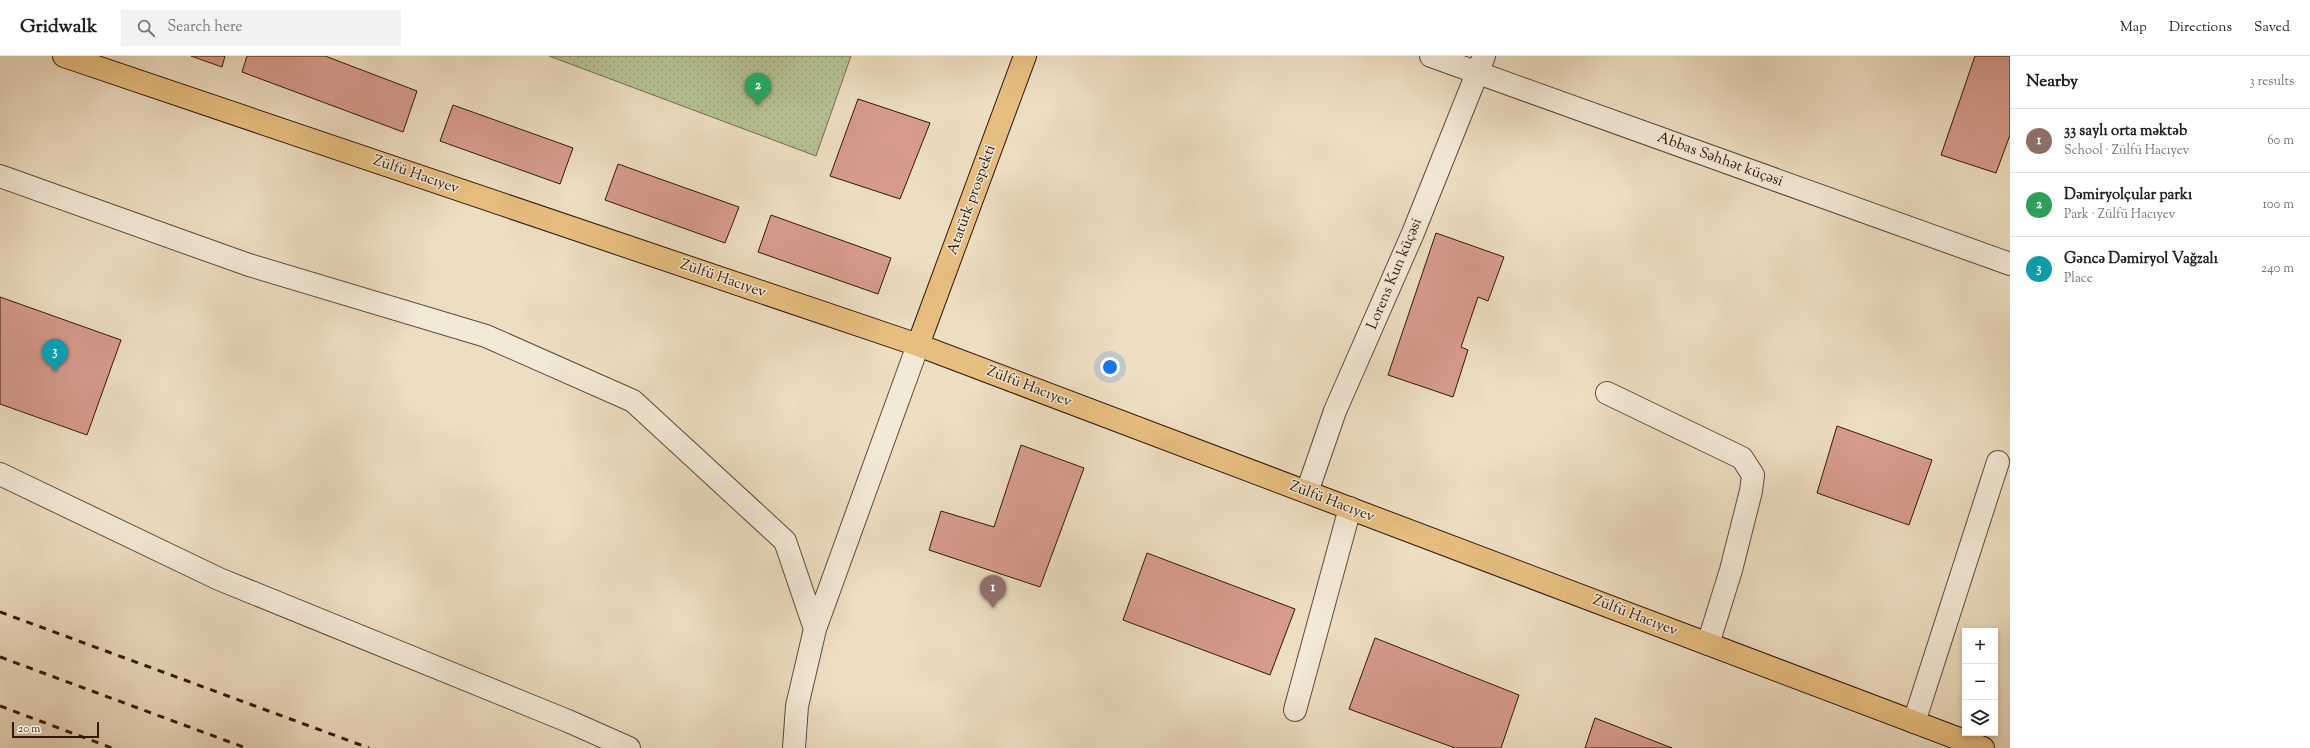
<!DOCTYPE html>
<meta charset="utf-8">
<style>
body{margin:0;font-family:"Sorts Mill Goudy",serif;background:#f2f2f2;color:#202124}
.controls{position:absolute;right:12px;bottom:12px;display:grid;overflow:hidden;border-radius:0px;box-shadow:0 2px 6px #0003}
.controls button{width:36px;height:36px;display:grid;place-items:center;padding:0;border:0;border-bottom:1px solid #e0e0e0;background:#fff;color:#202124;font:20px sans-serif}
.scale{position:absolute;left:12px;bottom:10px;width:87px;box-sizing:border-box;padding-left:4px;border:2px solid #311907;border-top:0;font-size:11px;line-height:14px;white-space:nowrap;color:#311907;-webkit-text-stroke:3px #f3e9d7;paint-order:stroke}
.you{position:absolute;left:1110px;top:311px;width:14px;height:14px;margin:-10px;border:3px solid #fff;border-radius:50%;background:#1a73e8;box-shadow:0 0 0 6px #1a73e833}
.badge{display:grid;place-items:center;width:26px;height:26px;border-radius:50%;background:#d93025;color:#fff;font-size:13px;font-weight:700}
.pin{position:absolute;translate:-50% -33px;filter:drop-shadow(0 1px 2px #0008)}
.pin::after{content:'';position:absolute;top:21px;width:14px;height:12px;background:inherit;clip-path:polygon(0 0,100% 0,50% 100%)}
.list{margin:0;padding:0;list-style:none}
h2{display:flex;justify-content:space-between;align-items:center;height:52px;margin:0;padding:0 16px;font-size:17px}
h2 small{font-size:13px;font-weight:400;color:#757577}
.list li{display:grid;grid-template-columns:26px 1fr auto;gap:12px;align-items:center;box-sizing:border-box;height:64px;padding:0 16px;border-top:1px solid #e0e0e0}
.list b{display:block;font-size:15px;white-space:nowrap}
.list p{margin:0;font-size:13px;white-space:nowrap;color:#757577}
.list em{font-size:13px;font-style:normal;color:#757577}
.icon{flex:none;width:22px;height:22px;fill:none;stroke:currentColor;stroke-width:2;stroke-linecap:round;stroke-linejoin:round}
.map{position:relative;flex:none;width:2010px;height:692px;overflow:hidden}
header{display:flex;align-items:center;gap:24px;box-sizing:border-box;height:56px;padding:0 20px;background:#fff;border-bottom:1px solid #e0e0e0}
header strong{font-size:19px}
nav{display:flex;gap:22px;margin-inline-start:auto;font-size:14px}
.search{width:280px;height:36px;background:#f2f2f2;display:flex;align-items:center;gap:10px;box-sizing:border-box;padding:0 14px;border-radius:0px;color:#757577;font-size:15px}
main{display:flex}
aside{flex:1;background:#fff}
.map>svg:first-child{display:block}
.grass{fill:url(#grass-dots);stroke:#746e4e}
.building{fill:#d69b8d;stroke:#311907}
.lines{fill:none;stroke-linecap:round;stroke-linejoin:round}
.minor-casing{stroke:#604a36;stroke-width:24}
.major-casing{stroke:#311907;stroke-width:24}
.minor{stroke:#f3e9d7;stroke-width:22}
.major{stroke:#e6be80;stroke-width:22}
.rail{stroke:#311907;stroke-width:3;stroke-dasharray:7 7;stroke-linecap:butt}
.labels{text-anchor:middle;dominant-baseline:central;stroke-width:3;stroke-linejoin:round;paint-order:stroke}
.street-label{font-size:15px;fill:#311907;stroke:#f3e9d7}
</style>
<header>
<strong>Gridwalk</strong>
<div class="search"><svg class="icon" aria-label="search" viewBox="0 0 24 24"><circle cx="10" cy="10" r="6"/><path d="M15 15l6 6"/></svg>Search here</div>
<nav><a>Map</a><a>Directions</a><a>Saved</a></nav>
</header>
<main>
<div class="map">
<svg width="2010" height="692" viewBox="0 0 2010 692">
<defs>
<pattern id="grass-dots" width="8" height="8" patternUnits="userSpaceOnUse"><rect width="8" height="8" fill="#b6c294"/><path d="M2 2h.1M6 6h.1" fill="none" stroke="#9da67e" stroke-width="1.8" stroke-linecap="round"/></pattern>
</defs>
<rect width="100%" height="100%" fill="#edddc1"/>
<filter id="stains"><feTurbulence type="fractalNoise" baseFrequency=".005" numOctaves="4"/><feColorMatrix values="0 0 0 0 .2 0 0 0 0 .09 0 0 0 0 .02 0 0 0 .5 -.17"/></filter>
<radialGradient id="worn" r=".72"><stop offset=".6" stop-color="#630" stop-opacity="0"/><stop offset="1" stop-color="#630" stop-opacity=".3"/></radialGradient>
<path class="grass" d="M 549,0 L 851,0 L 816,100 Z"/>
<path class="building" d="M 191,0 L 225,0 L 222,11 Z
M 247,0 L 325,0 L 417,35 L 403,76 L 242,16 Z
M 1975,0 L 2010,0 L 2010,79 L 1996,117 L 1941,99 Z
M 858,43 L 930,67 L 900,143 L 830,120 Z
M 453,49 L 573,92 L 560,128 L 440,85 Z
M 618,108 L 739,151 L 725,187 L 605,144 Z
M 771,159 L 891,202 L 878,238 L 758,196 Z
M 1436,177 L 1504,201 L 1488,245 L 1478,241 L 1461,291 L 1468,294 L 1453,341 L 1388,319 Z
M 0,241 L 121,284 L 87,379 L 0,348 Z
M 1837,370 L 1932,404 L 1909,469 L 1817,437 Z
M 1021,389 L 1084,412 L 1040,531 L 929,494 L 941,455 L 994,471 Z
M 1147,497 L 1295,553 L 1270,619 L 1123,564 Z
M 1375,582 L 1519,639 L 1501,692 L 1455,692 L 1349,653 Z
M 1595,662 L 1672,692 L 1585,692 Z"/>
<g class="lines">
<g class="minor-casing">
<path id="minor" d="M 1431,0 L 2010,208
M 0,120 L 249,209 L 486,280 L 633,345 L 785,485 L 815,573 L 797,650 L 794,692
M 1607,337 L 1742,402 L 1753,419 L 1751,435 L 1731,514 L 1708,588
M 0,418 L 219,523 L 568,665 L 629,692
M 1307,436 L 1335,355 L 1413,177 L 1484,0
M 815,573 L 918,289
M 1295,654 L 1350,452
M 1914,666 L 1998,406"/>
</g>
<g class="major-casing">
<path id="major" d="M 64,0 L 918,289 L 1983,692
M 918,289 L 1025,0"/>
</g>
<use href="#minor" class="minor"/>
<use href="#major" class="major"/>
<path class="rail" d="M 0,556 L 369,692
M 0,601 L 246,692
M 0,650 L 112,692"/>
</g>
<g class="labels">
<g class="street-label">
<text transform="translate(1720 104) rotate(20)">Abbas Səhhət küçəsi</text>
<text transform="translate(416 119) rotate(19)">Zülfü Hacıyev</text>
<text transform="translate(972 144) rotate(-70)">Atatürk prospekti</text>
<text transform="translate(1395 218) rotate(-67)">Lorens Kun küçəsi</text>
<text transform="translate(723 223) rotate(19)">Zülfü Hacıyev</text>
<text transform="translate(1029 331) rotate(21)">Zülfü Hacıyev</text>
<text transform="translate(1332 446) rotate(21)">Zülfü Hacıyev</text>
<text transform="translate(1635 560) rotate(21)">Zülfü Hacıyev</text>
</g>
</g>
<rect width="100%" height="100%" filter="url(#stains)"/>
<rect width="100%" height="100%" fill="url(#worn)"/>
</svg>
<div class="controls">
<button>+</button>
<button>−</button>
<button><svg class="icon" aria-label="layers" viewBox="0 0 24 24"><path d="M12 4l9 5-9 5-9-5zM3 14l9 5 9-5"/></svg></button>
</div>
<div class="scale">20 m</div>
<div class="you"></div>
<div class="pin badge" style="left:993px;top:552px;background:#8d6e63">1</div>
<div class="pin badge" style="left:758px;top:50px;background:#2e9e5b">2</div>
<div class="pin badge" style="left:55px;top:316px;background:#0f9aa8">3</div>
</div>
<aside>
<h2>Nearby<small>3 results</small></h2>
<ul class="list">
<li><span class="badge" style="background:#8d6e63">1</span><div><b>33 saylı orta məktəb</b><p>School · Zülfü Hacıyev</p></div><em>60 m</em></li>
<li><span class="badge" style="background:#2e9e5b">2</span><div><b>Dəmiryolçular parkı</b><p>Park · Zülfü Hacıyev</p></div><em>100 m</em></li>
<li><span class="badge" style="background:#0f9aa8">3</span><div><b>Gəncə Dəmiryol Vağzalı</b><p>Place</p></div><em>240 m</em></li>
</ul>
</aside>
</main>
